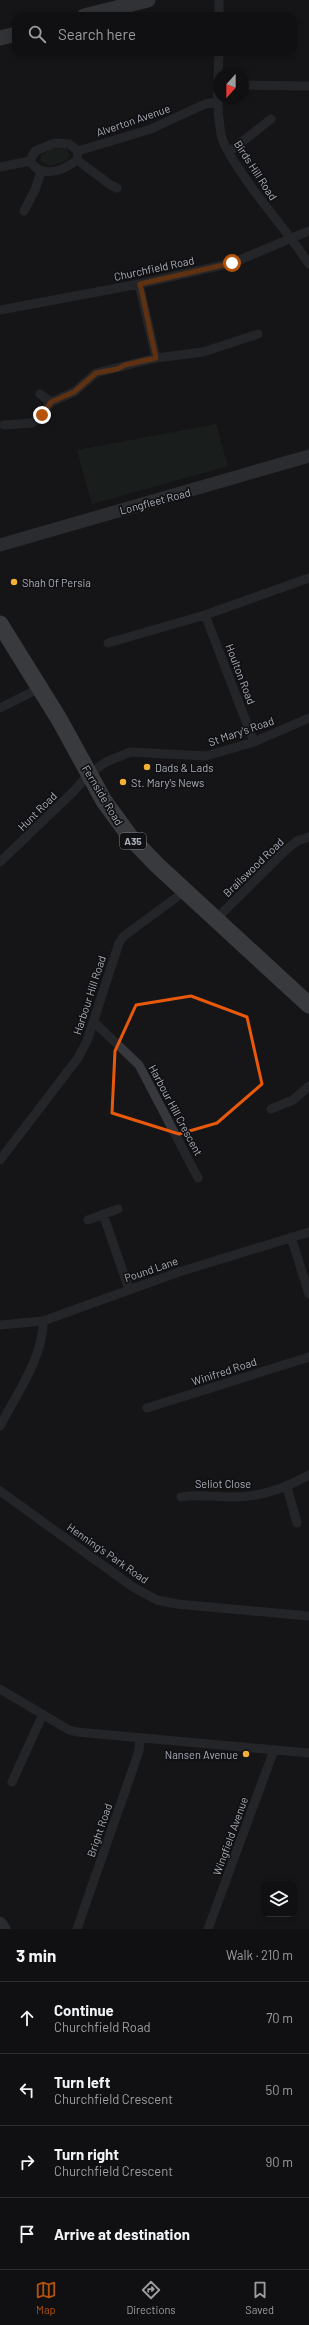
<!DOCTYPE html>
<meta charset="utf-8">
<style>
body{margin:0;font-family:Barlow,sans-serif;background:#1e1e20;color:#f1f3f6}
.controls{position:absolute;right:12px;bottom:12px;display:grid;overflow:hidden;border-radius:8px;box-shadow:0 2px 6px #0003}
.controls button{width:36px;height:36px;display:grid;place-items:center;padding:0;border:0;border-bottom:1px solid #303032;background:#101012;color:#f1f3f6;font:20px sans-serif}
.compass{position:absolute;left:213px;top:68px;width:36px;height:36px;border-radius:50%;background:#101012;box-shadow:0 2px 6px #0003;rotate:201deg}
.stop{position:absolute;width:12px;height:12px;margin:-9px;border:3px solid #b45309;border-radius:50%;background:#fff}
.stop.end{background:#b45309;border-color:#fff;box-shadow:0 1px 4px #0008}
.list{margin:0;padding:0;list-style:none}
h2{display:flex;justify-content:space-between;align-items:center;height:52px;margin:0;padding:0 16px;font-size:17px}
h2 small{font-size:13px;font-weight:400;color:#9c9d9f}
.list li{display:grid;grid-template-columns:26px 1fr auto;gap:12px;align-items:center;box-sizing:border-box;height:72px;padding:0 16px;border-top:1px solid #303032}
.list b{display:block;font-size:15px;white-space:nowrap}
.list p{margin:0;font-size:13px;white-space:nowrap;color:#9c9d9f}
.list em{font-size:13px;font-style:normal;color:#9c9d9f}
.icon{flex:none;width:22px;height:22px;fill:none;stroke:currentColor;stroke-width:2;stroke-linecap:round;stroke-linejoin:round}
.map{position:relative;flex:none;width:309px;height:1929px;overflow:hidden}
.search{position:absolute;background:#101012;box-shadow:0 2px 6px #0003;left:12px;right:12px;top:12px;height:44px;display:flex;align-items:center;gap:10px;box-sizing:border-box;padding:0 14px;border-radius:12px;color:#9c9d9f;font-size:15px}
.sheet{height:340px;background:#101012}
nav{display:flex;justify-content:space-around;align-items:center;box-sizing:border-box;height:56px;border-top:1px solid #303032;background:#101012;font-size:11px;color:#9c9d9f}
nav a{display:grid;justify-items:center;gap:2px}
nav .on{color:#b45309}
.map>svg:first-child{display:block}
.green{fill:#1e261f}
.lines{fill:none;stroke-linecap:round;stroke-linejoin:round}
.street{stroke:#37383d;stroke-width:9}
.secondary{stroke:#45474d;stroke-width:13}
.primary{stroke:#53555c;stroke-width:15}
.highway{stroke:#63666e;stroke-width:17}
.route{stroke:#b45309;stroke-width:5}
.marked{fill:none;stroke:#e8590c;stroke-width:3;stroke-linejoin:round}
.poi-dot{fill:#f2b134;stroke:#111113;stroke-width:1.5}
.labels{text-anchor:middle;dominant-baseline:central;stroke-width:3.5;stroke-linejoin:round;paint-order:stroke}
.shield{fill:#111113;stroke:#7b7e86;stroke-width:1}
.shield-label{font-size:10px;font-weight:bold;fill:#a8adb8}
.street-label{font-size:11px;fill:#a8adb8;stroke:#111113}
.poi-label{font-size:11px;fill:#a8adb8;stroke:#111113;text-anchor:start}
</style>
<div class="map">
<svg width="309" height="1929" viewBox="0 0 309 1929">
<rect width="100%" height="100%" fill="#161618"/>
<path class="green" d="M 59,148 L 67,149 L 70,156 L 67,160 L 50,166 L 41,161 L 41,156 L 51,149 Z
M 216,424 L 228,466 L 92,504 L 77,450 Z"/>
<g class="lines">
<path class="street" d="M 219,16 L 219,0
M 219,52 C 218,79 216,107 221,134 C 223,145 231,157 237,166 C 259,201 287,230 309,264
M 243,85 L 309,86
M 55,143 L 69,144 L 78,151 L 77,160 C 63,171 41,179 30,161 L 35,151 Z
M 78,151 L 151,129 L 205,104 L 217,102
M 229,152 L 271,119
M 77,160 L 112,186 L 117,188
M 0,167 L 30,161
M 24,211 L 35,190 L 41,172
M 139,284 L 156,358
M 0,310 L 139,284 L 232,263 L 309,231
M 40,394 L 51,402
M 4,425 L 32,423 L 39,418 L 51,402 L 74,392 L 96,373 L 156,358 L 203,352 L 258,334
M 205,615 L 254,742
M 108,643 L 205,615 L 309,578
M 0,708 L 40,688
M 0,862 L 73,792 L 89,774 L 106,762 L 130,752 L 206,756 L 254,742 L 309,718
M 216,919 L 286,850 L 297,841 L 309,837
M 94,1022 L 139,1065 L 198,1178
M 271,1109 L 293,1100 L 309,1086
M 0,1160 L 78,1058 L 87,1041 L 119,943 L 124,936 L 185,891
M 103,1214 L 129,1289
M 88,1220 L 118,1209
M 291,1237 L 309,1294
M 0,1325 L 43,1321 L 179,1272 L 309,1232
M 147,1408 L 309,1357
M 0,1426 C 16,1395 44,1356 43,1321
M 287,1487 L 297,1523
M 0,1491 L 133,1587 L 157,1600 L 177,1604 L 309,1616
M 181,1497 C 198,1494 213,1497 230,1497 C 259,1498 284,1489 309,1475
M 0,1689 L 69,1730 L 77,1732 L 309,1753
M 12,1782 L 43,1714
M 77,1929 L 139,1751 L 140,1738
M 208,1929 L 274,1750"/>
<path class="secondary" d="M 0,545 L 309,456
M 0,1923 L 4,1929"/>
<path class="primary" d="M 84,16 L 148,0
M 0,38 L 16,34"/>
<path class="highway" d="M 0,624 L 59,719 L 104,801 L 131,838 L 157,865 L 309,1005"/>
</g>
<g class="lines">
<path class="route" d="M 42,415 L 51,402 L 74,392 L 96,373 L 117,369 L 125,365 L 156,358 L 140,284 L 232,263"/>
</g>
<path d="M0 0H309V1929H0ZM 191,996 L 247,1017 L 262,1084 L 217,1123 L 179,1134 L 112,1113 L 115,1051 L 136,1005 Z" fill="#161618" fill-opacity=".55" fill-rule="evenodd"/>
<path class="marked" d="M 191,996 L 247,1017 L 262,1084 L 217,1123 L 179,1134 L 112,1113 L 115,1051 L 136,1005 Z"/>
<g class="poi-dot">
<circle cx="14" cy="582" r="4"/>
<circle cx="147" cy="767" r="4"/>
<circle cx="123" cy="782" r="4"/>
<circle cx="246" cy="1754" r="4"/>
</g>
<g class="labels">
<rect class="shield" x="120" y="833" width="26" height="16" rx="3"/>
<g class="shield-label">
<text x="133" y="841">A35</text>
</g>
<g class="street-label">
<text transform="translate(133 120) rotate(-19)">Alverton Avenue</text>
<text transform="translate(256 170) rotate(57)">Birds Hill Road</text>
<text transform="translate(154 268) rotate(-12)">Churchfield Road</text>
<text transform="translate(155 501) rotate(-15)">Longfleet Road</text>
<text transform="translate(241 674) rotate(69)">Houlton Road</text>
<text transform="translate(241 731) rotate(-19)">St Mary's Road</text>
<text transform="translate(103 795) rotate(59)">Fernside Road</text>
<text transform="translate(37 811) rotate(-45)">Hunt Road</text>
<text transform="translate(253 867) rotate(-44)">Brailswood Road</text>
<text transform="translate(89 995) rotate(-72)">Harbour Hill Road</text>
<text transform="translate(176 1110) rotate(62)">Harbour Hill Crescent</text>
<text transform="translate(151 1269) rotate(-19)">Pound Lane</text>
<text transform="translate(224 1371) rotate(-18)">Winifred Road</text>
<text x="223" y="1483">Seliot Close</text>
<text transform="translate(108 1553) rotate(35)">Henning's Park Road</text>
<text transform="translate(99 1830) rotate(-71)">Bright Road</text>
<text transform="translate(230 1836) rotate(-70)">Wingfield Avenue</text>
</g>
<g class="poi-label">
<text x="22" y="582">Shah Of Persia</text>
<text x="155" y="767">Dads &amp; Lads</text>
<text x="131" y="782">St. Mary's News</text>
<text x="238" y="1754" text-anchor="end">Nansen Avenue</text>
</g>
</g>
</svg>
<div class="controls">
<button><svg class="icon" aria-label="layers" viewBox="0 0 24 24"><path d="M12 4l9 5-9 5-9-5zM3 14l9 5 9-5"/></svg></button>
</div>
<svg class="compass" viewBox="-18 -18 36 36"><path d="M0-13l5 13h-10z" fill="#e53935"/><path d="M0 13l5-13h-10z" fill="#9c9d9f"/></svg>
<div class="stop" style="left:232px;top:263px"></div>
<div class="stop end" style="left:42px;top:415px"></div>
<div class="search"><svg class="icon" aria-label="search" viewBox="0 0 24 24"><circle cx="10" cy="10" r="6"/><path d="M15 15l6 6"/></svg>Search here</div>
</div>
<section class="sheet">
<h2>3 min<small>Walk · 210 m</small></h2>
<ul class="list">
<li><svg class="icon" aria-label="ahead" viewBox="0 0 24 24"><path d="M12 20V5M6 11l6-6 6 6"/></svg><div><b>Continue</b><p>Churchfield Road</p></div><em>70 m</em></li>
<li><svg class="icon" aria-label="left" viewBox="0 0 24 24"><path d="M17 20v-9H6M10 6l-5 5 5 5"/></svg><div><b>Turn left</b><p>Churchfield Crescent</p></div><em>50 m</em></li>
<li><svg class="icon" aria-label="right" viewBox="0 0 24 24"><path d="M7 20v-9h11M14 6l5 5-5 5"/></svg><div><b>Turn right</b><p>Churchfield Crescent</p></div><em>90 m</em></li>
<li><svg class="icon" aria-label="arrive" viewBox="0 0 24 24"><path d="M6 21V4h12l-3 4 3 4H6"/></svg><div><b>Arrive at destination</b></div></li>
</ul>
</section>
<nav>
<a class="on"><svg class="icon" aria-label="map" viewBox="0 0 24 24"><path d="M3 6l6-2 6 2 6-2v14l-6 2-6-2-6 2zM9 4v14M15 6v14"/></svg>Map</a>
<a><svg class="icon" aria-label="directions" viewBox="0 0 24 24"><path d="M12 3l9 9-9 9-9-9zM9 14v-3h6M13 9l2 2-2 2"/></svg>Directions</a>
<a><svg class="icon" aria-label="saved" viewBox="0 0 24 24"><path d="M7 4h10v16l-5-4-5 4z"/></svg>Saved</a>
</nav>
